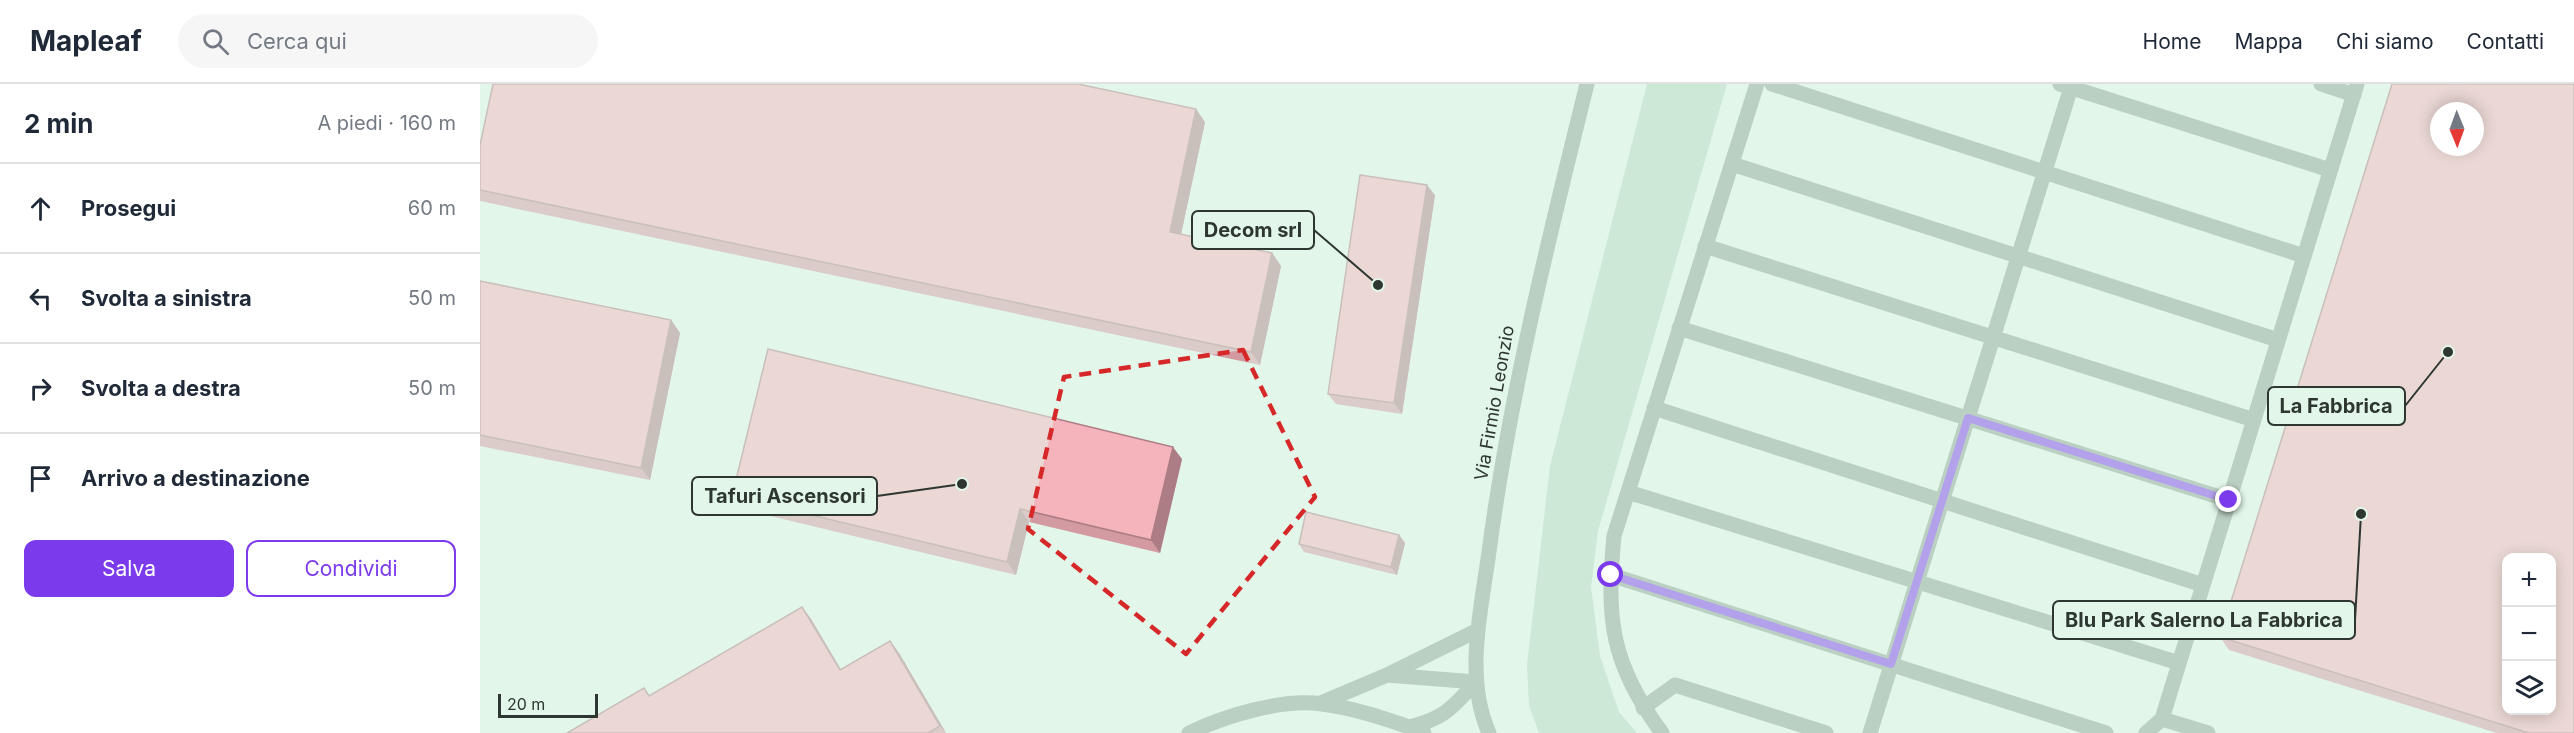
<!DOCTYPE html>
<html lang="it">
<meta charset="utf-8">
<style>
body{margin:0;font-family:Inter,sans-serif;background:#f6f6f7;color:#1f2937}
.controls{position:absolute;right:18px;bottom:18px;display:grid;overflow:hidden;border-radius:12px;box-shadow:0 3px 15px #0003}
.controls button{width:54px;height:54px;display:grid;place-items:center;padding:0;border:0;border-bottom:2px solid #e0e1e3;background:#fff;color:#1f2937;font:30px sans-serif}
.compass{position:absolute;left:1950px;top:18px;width:54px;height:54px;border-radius:50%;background:#fff;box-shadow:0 3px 15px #0003;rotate:179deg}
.scale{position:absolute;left:18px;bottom:15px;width:100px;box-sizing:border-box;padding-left:6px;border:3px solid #2e3631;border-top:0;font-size:16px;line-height:21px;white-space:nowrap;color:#2e3631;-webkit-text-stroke:4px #e2f6e9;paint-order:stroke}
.stop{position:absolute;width:18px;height:18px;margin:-14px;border:4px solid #7c3aed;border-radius:50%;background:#fff}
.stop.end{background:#7c3aed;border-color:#fff;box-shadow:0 2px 6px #0008}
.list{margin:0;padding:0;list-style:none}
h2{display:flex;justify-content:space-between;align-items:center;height:78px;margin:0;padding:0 24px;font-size:26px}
h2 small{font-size:20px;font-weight:400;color:#747a83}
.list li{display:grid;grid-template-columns:39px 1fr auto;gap:18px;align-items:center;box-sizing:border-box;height:90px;padding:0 24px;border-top:2px solid #e0e1e3}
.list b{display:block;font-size:22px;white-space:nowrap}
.list em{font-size:20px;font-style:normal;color:#747a83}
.actions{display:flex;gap:12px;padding:18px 24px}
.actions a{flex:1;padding:14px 0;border:2px solid #7c3aed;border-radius:12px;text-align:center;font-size:21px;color:#7c3aed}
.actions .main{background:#7c3aed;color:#fff}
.icon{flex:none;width:33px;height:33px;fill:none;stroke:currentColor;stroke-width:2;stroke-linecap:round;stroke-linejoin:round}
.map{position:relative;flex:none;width:2094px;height:649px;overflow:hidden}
header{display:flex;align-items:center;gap:36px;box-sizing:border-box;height:84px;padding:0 30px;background:#fff;border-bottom:2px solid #e0e1e3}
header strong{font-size:28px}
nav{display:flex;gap:33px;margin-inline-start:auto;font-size:21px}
.search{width:420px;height:54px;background:#f6f6f7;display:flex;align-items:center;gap:15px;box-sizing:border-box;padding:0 21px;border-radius:33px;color:#747a83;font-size:22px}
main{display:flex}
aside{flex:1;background:#fff}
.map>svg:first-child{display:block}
.green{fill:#b5d7c1}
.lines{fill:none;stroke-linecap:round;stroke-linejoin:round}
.lane{stroke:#8aa293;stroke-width:15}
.street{stroke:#8aa293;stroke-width:15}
.wall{fill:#d39aa2}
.shaded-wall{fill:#ac7d84}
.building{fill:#f5b3bc;stroke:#ac7d84;stroke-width:1.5;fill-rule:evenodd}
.route{stroke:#7c3aed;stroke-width:8}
.marked{fill:none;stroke:#d62828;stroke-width:4.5;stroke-dasharray:12 8;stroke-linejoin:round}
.labels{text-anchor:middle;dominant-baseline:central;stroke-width:6;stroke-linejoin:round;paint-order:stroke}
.street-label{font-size:18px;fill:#2e3631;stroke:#e2f6e9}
.leader{fill:none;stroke:#2e3631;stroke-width:2}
.callout-dot{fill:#2e3631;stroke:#e2f6e9;stroke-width:2}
.callout{fill:#e2f6e9;stroke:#2e3631;stroke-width:2}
.callout-label{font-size:20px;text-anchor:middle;font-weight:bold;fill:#2e3631}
</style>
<header>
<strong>Mapleaf</strong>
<div class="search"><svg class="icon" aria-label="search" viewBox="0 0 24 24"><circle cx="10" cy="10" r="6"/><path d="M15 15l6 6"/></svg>Cerca qui</div>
<nav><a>Home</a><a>Mappa</a><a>Chi siamo</a><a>Contatti</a></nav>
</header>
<main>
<aside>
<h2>2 min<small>A piedi · 160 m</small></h2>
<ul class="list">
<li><svg class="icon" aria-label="ahead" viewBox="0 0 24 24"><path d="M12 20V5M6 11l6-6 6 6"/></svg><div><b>Prosegui</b></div><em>60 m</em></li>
<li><svg class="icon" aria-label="left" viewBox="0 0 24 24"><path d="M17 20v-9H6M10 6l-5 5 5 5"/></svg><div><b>Svolta a sinistra</b></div><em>50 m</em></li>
<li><svg class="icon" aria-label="right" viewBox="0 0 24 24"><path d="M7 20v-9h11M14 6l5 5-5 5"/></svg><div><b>Svolta a destra</b></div><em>50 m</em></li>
<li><svg class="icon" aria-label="arrive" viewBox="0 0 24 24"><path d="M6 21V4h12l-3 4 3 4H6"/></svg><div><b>Arrivo a destinazione</b></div></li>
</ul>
<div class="actions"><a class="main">Salva</a><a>Condividi</a></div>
</aside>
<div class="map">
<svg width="2094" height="649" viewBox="0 0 2094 649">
<rect width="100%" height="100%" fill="#e2f6e9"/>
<path class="green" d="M 1167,0 L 1247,0 L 1118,447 L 1111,503 L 1120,572 L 1139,628 L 1157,649 L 1059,649 L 1049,622 L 1047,581 L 1070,382 Z"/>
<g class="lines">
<path class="lane" d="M 1292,0 L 1824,172
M 1580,0 L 1850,86
M 1841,0 L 1874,11
M 1252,80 L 1798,256
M 1225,162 L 1774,336
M 1199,244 L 1749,416
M 1174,324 L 1723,501
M 1148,408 L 1699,579
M 1131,491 L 1626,649
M 1163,624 L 1195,601 L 1346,649
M 1682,635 L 1728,649
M 1182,649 C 1131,580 1126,536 1134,452 L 1277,0
M 1390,649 L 1592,0
M 1666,649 L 1682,635 L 1877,0"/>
<path class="street" d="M 907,591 L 996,598
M 841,619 L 907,591 L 998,546
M 929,643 C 964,635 972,624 996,598
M 709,649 C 745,632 802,614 842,620 C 874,624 915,637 944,649
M 1009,649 C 985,595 1000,531 1008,475 C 1029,314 1068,157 1107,0"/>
</g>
<path class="wall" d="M 725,38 L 701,150 L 792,169 L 801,182 L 780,281 L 0,117 L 0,61 Z
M 955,111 L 922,330 L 856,320 L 848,310 Z
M 0,197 L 191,236 L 200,249 L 170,396 L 0,362 Z
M 702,375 L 680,469 L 549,438 L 536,491 L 261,425 L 252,412 Z
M 919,451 L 925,459 L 917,491 L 824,468 L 819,460 Z
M 322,523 L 331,535 L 361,586 L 410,557 L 419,569 L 466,649 L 87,649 L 169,612 Z
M 1740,553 L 2094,649 L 2017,649 L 1749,566 Z"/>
<path class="shaded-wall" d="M 716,25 L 725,38 L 699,160 L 690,148 Z
M 947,101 L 955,111 L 922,330 L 914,319 Z
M 792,169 L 801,182 L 780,281 L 771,268 Z
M 191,236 L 200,249 L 170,396 L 161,384 Z
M 693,363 L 702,375 L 680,469 L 671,456 Z
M 540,425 L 549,438 L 536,491 L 527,478 Z
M 919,451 L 925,459 L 917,491 L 911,483 Z
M 322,523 L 331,535 L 369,599 L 360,586 Z
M 410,557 L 419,569 L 466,649 L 460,642 Z"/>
<path class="building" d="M 13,0 L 598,0 L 716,25 L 690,148 L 792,169 L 771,268 L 0,106 L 0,61 Z
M 1912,0 L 2094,0 L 2094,649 L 2049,649 L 1740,553 ZM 1959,27 L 1995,27 L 1995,63 L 1959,63 ZM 2026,474 L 2072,474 L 2072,627 L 2026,627 Z
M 880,91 L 947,101 L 914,319 L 848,310 Z
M 0,197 L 191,236 L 161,384 L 0,351 Z
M 288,265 L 693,363 L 671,456 L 540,425 L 527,478 L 252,412 Z
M 826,428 L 919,451 L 911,483 L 819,460 Z
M 322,523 L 360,586 L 410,557 L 460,642 L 448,649 L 87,649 L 164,604 L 169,612 Z"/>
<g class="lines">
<path class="route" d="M 1131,491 L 1411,580 L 1488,334 L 1749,416"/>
</g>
<path d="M0 0H2094V649H0ZM 763,266 L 835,413 L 706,570 L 548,445 L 584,293 Z" fill="#e2f6e9" fill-opacity=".55" fill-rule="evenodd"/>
<path class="marked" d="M 763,266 L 835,413 L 706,570 L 548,445 L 584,293 Z"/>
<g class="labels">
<g class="street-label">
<text transform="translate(1014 319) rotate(-80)">Via Firmio Leonzio</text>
</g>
</g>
<path class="leader" d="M898 201L834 146M1968 268L1925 322M482 400L397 412M1881 430L1875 536"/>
<g class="callout-dot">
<circle cx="898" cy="201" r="6"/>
<circle cx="1968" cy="268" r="6"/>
<circle cx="482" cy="400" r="6"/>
<circle cx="1881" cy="430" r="6"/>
</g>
<g class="callout">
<rect x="712" y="127" width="122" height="38" rx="6"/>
<rect x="1788" y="303" width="137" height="38" rx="6"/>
<rect x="212" y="393" width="185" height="38" rx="6"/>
<rect x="1573" y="517" width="302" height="38" rx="6"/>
</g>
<g class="callout-label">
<text x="773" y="153">Decom srl</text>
<text x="1856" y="329">La Fabbrica</text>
<text x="305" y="419">Tafuri Ascensori</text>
<text x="1724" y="543">Blu Park Salerno La Fabbrica</text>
</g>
</svg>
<div class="controls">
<button>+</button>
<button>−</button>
<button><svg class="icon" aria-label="layers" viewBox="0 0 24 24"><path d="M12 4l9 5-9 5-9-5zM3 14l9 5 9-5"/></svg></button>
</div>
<svg class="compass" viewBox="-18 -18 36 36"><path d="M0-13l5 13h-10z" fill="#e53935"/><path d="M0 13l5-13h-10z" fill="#747a83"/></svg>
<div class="scale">20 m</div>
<div class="stop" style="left:1131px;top:491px"></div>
<div class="stop end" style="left:1749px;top:416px"></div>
</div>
</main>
